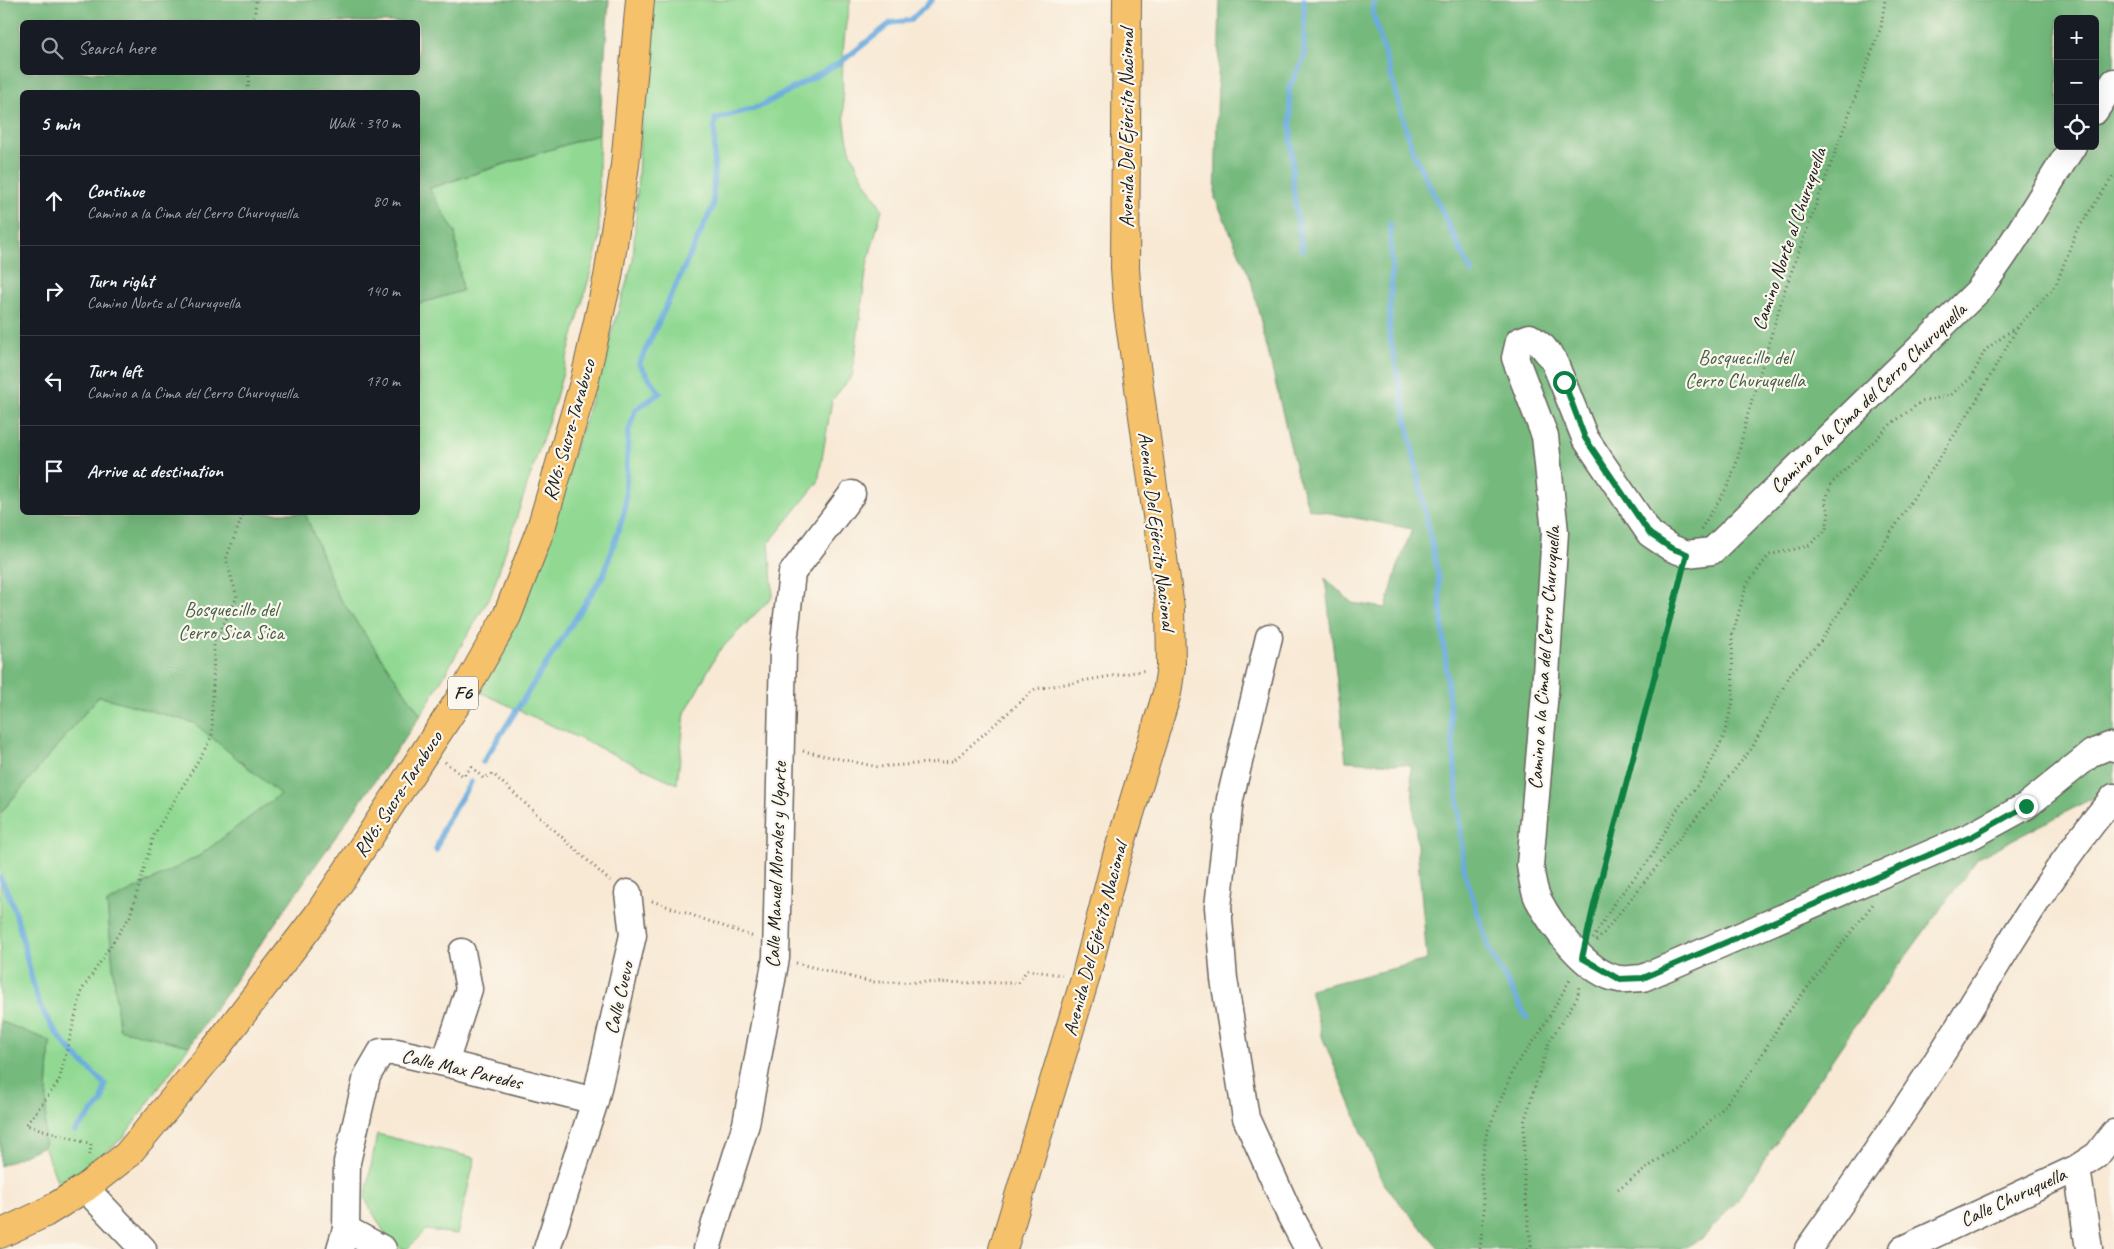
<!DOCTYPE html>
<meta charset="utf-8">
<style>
body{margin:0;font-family:Caveat,sans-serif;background:#242831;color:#f1f3f6}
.controls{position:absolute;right:15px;top:15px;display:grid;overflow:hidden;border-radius:8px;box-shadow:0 5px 20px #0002}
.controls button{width:45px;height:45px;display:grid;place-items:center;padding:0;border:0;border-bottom:1px solid #363941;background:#171b24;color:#f1f3f6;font:25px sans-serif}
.stop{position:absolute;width:15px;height:15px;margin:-11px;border:4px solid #0b8043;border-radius:50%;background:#fff}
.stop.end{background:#0b8043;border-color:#fff;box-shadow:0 1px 5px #0008}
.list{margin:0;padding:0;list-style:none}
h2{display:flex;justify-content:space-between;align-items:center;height:65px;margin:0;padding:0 20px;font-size:21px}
h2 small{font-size:16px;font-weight:400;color:#9ea1a6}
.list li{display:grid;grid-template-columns:32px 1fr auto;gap:15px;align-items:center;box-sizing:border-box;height:90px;padding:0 20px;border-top:1px solid #363941}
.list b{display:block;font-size:19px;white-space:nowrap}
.list p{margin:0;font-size:16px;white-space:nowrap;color:#9ea1a6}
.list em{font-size:16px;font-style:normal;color:#9ea1a6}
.icon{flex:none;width:28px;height:28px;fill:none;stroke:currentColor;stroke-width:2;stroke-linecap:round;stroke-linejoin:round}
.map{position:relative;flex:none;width:2114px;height:1249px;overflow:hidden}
.search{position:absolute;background:#171b24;box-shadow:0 5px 20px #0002;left:20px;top:20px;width:400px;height:55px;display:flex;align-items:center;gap:12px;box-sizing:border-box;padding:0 18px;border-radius:8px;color:#9ea1a6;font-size:19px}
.panel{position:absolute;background:#171b24;box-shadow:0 5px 20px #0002;left:20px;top:90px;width:400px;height:425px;border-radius:8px}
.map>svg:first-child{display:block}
.green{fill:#91d993;stroke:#567a58}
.forest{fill:#74b97d;stroke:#486a4c;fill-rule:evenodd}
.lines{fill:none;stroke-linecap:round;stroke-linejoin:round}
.stream{stroke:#6aacde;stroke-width:5.5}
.minor-casing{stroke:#69645d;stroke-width:29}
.major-casing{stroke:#69645d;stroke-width:30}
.highway-casing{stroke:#69645d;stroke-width:30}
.path{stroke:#69645d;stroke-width:3;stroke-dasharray:1 4;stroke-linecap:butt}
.minor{stroke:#fff;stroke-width:26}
.major{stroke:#f5c16b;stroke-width:28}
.highway{stroke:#f5c16b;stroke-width:28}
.route{stroke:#0b8043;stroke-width:6}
.labels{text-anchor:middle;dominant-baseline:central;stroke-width:4.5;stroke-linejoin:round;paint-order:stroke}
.shield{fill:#fbf7ec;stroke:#5f5e5a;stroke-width:1}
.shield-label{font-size:19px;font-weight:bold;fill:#1c1c1c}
.street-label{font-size:20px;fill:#1c1c1c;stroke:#fbf7ec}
.park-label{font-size:20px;fill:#455e46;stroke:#fbf7ec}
</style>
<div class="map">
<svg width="2114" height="1249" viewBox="0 0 2114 1249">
<rect width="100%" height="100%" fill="#fbf7ec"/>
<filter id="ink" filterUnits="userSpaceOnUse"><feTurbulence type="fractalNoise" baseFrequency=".02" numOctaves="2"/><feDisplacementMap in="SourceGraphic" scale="10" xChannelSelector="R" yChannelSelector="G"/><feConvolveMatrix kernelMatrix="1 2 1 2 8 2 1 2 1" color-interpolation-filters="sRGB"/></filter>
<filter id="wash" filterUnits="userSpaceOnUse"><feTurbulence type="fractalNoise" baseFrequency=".0096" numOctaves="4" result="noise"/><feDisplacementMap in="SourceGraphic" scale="20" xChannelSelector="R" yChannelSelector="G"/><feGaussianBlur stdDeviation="1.12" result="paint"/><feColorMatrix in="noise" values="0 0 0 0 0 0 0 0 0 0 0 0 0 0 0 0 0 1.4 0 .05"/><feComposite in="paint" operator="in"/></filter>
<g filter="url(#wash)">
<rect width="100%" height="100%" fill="#f8e9d5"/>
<path class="green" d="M 648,0 L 851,0 C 840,34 839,122 852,155 C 859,174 872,191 882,209 L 867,265 L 852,376 L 832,400 L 818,482 L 769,543 L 773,596 L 718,652 L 685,713 L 677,784 L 480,692 L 523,604 L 590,404 L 633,261 Z
M 599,134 L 599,242 L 555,401 L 491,595 L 421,715 L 337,594 L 305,513 L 418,512 L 418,304 L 462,291 L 455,232 L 428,189 Z
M 99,696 L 194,723 L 281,794 L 199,856 L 107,903 L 119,1029 L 189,1046 L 123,1138 L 60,1189 L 44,1146 L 50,1041 L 0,1021 L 0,814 Z
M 377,1134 L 475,1158 L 457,1234 L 426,1230 L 407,1249 L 401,1249 L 385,1234 L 365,1199 Z"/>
<path class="forest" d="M 0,0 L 609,0 L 599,134 L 429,188 L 455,232 L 462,291 L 418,304 L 418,92 L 22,92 L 22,512 L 305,513 L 337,594 L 421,715 L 189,1046 L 119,1029 L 107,903 L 199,856 L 280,794 L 194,723 L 99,696 L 0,814 ZM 22,22 L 418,22 L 418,72 L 22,72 Z
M 1220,0 L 2114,0 L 2114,787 L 1978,858 L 1857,1023 L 1738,1199 L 1703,1238 L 1681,1249 L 1440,1249 L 1384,1185 L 1321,1034 L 1310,989 L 1427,960 L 1410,765 L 1346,761 L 1325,578 L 1352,603 L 1386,608 L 1396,572 L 1412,529 L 1309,509 L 1297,474 L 1251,280 L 1215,198 ZM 2058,19 L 2095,19 L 2095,146 L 2058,146 Z
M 0,1021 L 50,1041 L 44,1146 L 0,1166 Z"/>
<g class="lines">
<path class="stream" d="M 1375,0 L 1372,10 L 1413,152 L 1472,273
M 1390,223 L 1392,271 L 1389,333 L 1438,575 L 1464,870 L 1490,951 L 1527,1018
M 1302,250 L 1293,187 L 1289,87 L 1304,59 L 1304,0
M 483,762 L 604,574 L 625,510 L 628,434 L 635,410 L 660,393 L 639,364 L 713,206 L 715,119 L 759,107 L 841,62 L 891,23 L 911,20 L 932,0
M 436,850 L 445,824 L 471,782
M 0,878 C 21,913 24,955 36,994 C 47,1030 78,1059 105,1084 L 102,1102 L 75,1131"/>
</g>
</g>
<g filter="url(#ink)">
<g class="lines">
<g class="minor-casing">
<path id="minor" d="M 2095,111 L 2114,82
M 2073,146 C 2041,195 2013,247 1977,292 L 1712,551 L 1687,554 L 1671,548 L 1650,534 L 1585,438 L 1554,361 L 1543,347 L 1530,337 L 1519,341 L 1515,358 L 1545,436 L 1555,532 L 1545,691 L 1530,865 C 1532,877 1533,889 1538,899 C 1552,926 1587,974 1619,979 C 1627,980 1635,978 1643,978 L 1973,835 L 2026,806 L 2092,753 L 2109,746 L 2114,748
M 1269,637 L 1230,799 L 1218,907 L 1224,979 L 1246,1118 L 1290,1215 L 1308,1249
M 445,1063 L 469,989 L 462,952
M 2077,1168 L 2089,1249
M 85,1188 L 143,1249
M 346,1229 L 383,1249
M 340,1249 L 346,1229 L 347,1162 L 367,1076 L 381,1052 L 396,1052 L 445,1063 L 595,1101
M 547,1249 L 595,1101 L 633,935 L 628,893
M 707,1249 L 746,1124 L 776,958 L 783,651 L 792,573 L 852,494
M 1808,1249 C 1861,1175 1913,1100 1961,1023 C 2009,945 2054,867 2114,797
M 1903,1249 L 2077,1168 L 2097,1155 L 2114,1133"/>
</g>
<g class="major-casing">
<path id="major" d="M 1003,1249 L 1085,979 L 1116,859 L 1167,693 L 1171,666 L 1170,608 L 1128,309 L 1125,268 L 1127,0"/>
</g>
<g class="highway-casing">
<path id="highway" d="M 0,1234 L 45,1213 L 85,1188 L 127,1155 L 212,1053 L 318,915 L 463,694 L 507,616 L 541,528 L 584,383 L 608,277 L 625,165 L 640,0"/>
</g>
<path class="path" d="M 254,22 L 256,0
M 248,92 L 249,72
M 1701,529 L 1729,484 L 1737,461 L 1747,417 L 1784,292 L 1881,27 L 1885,0
M 803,751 L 878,767 L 953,761 L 1035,689 L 1147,670
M 445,762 L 463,776 L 472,767 L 483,778 L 493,774 L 610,881
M 652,901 L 754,937
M 1588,932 L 1681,576
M 1593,939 L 1614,903 L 1650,859 L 1678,808 L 1702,780 L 1723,738 L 1733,702 L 1732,636 L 1747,584 L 1769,555 L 1808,546 L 1826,530 L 1829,511 L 1825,502 L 1831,484 L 1891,424 L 1921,402 L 1951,395 L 1971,378 L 1985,350 L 2019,325
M 1597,941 L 1752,748 L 1791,673 L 1820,642 L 1975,403 L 2019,325 L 2056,285 L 2076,232 L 2114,175
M 796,963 L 871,982 L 1018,983 L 1027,970 L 1062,975
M 90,1155 L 91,1144 L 26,1125 L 59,1081 L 82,990 L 130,916 L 154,835 L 212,737 L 214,644 L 237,597 L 226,559 L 244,512
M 1618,1189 L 1704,1127 L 1721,1110 L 1752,1071 L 1783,1019 L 1873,904
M 1480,1249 L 1484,1209 L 1481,1174 L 1486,1135 L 1515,1066 L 1539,1034 L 1571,978
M 1527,1249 L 1531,1245 L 1524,1184 L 1524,1122 L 1549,1042 L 1578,996 L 1579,985"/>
<use href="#minor" class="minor"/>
<use href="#major" class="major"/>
<use href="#highway" class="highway"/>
</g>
</g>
<g class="lines" filter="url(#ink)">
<path class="route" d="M 1564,382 L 1585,438 L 1650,534 L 1671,548 L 1687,554 L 1594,905 L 1582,958 L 1619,979 L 1643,978 L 1973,836 L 2026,806"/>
</g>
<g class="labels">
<rect class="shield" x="448" y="676.5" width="30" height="33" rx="4"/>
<g class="shield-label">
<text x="463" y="693">F6</text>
</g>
<g class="street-label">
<text transform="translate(1126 128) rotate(-90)">Avenida Del Ejército Nacional</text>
<text transform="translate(1789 239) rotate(-71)">Camino Norte al Churuquella</text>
<text transform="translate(1868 398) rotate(-44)">Camino a la Cima del Cerro Churuquella</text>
<text transform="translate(569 430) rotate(-74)">RN6: Sucre-Tarabuco</text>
<text transform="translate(1157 531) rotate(83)">Avenida Del Ejército Nacional</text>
<text transform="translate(1544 658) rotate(-86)">Camino a la Cima del Cerro Churuquella</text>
<text transform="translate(398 794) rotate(-57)">RN6: Sucre-Tarabuco</text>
<text transform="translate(776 865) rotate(-88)">Calle Manuel Morales y Ugarte</text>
<text transform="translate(1095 939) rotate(-75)">Avenida Del Ejército Nacional</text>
<text transform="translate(619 998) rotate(-77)">Calle Cuevo</text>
<text transform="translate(462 1069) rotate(13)">Calle Max Paredes</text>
<text transform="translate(2013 1197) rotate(-25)">Calle Churuquella</text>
</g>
<g class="park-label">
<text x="1745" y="357">Bosquecillo del<tspan x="1745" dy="23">Cerro Churuquella</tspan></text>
<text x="231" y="609">Bosquecillo del<tspan x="231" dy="23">Cerro Sica Sica</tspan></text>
</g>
</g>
</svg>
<div class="controls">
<button>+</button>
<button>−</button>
<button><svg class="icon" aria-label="locate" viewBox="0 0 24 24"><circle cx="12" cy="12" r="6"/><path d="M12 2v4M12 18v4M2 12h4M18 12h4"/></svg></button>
</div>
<div class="stop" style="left:1564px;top:382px"></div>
<div class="stop end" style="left:2026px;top:806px"></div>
<div class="search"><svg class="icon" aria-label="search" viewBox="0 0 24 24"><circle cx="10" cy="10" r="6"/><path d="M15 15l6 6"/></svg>Search here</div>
<section class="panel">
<h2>5 min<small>Walk · 390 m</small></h2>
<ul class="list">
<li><svg class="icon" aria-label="ahead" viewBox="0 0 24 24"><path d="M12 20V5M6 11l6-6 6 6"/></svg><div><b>Continue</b><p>Camino a la Cima del Cerro Churuquella</p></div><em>80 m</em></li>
<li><svg class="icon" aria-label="right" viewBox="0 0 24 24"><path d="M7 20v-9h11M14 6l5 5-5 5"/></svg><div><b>Turn right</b><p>Camino Norte al Churuquella</p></div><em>140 m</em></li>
<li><svg class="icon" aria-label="left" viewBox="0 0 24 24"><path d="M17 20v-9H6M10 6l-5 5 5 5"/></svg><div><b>Turn left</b><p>Camino a la Cima del Cerro Churuquella</p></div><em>170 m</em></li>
<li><svg class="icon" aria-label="arrive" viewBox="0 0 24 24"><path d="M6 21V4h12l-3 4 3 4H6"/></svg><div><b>Arrive at destination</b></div></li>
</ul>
</section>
</div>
